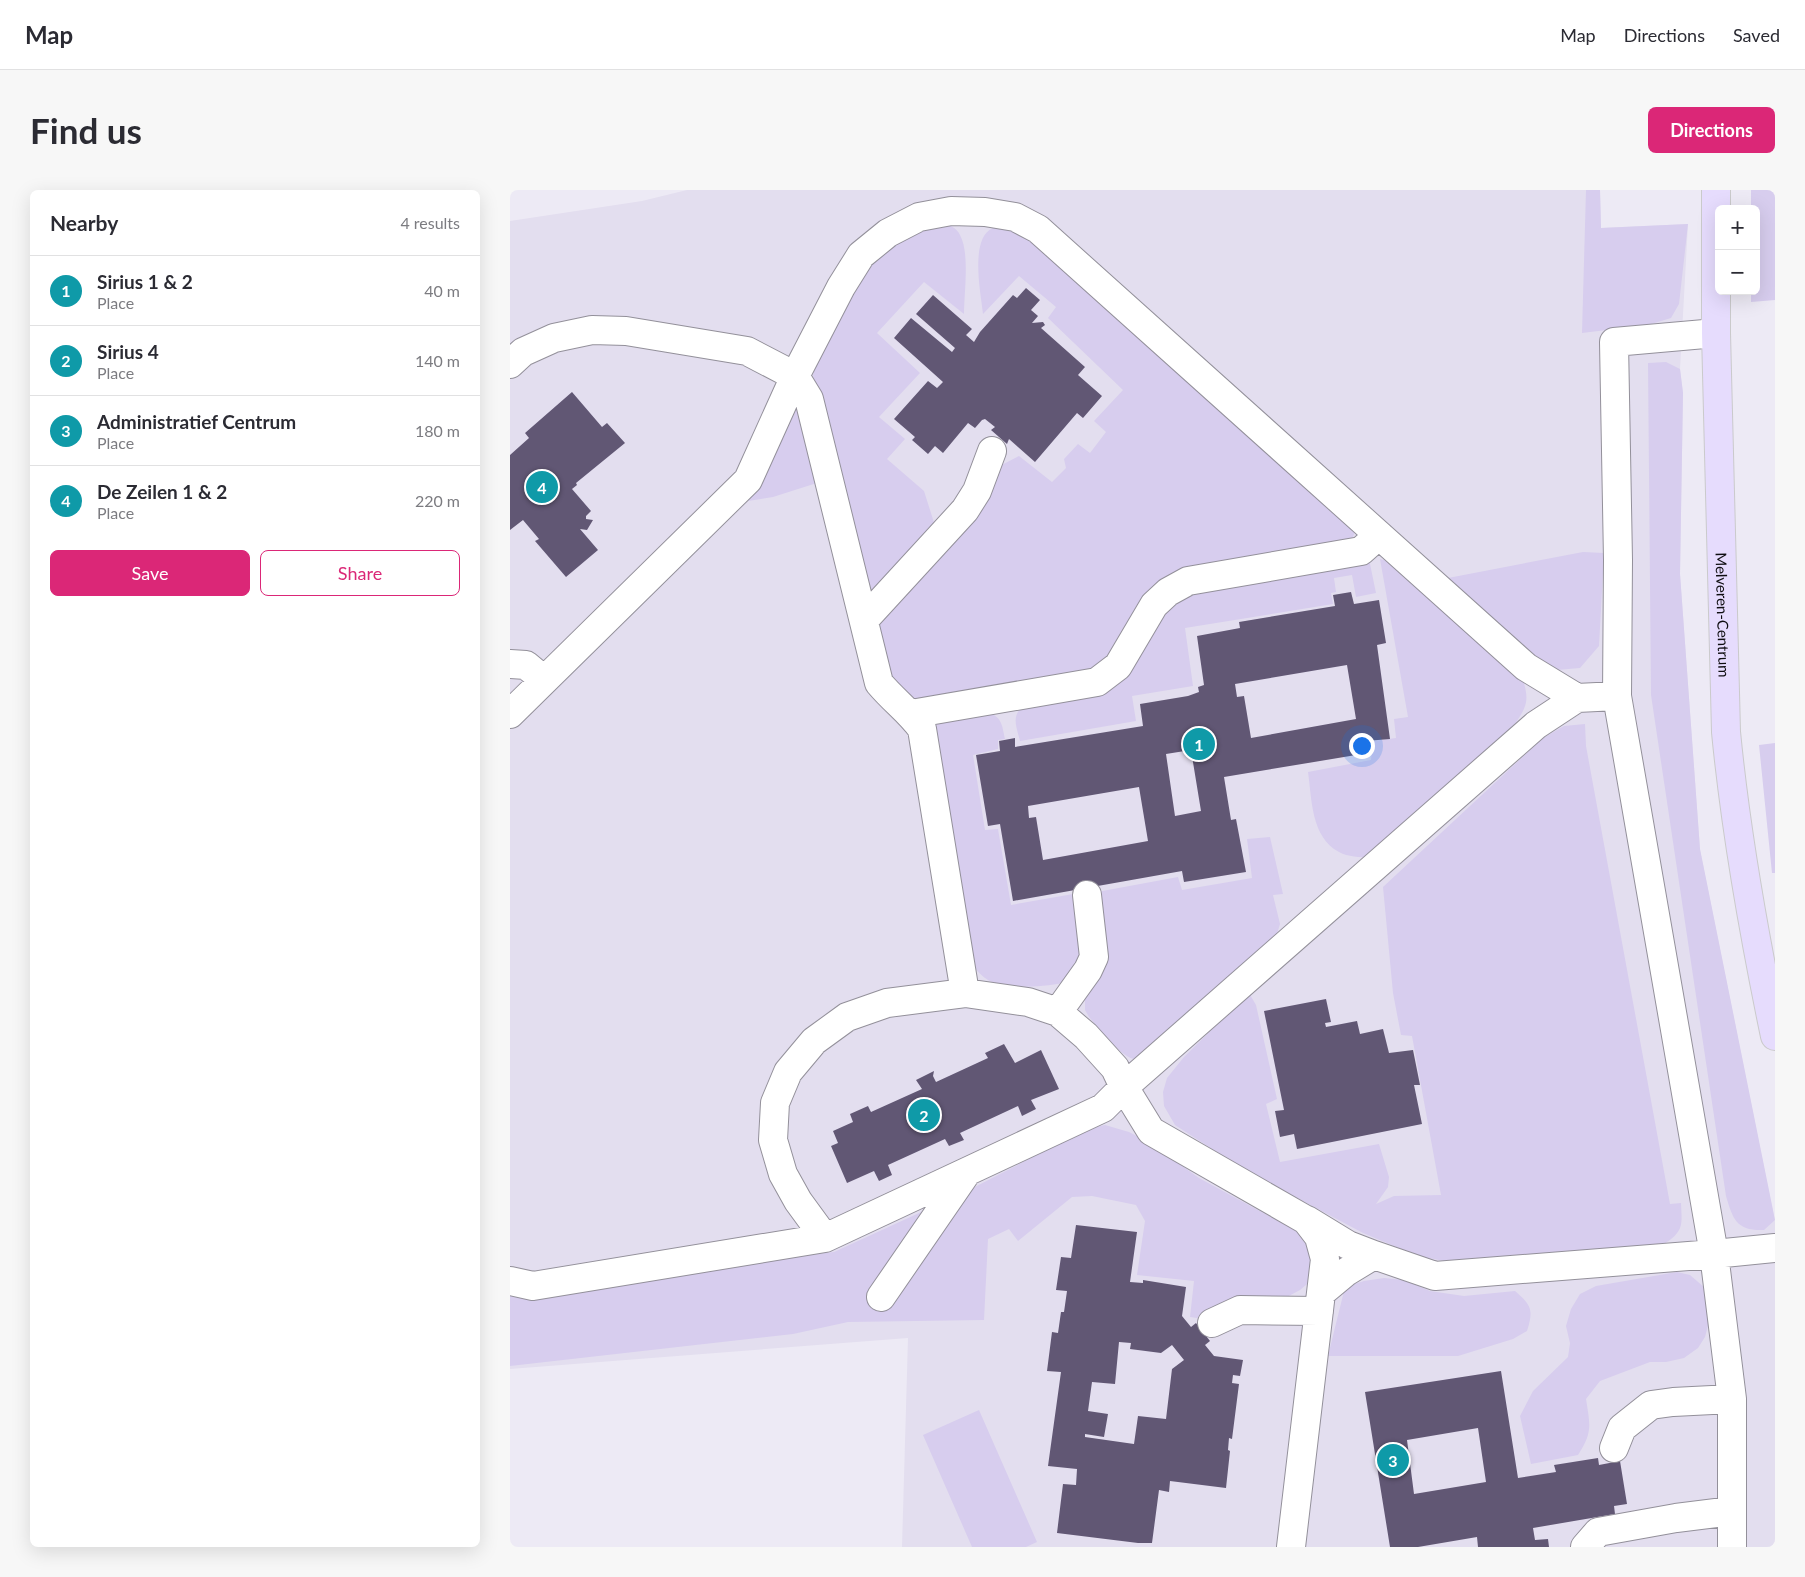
<!DOCTYPE html>
<meta charset="utf-8">
<style>
body{margin:0;font-family:Lato,sans-serif;background:#f7f7f7;color:#2b2b33}
.controls{position:absolute;right:15px;top:15px;display:grid;overflow:hidden;border-radius:8px;box-shadow:0 5px 20px #0002}
.controls button{width:45px;height:45px;display:grid;place-items:center;padding:0;border:0;border-bottom:1px solid #e1e1e2;background:#fff;color:#2b2b33;font:25px sans-serif}
.you{position:absolute;left:851px;top:555px;width:18px;height:18px;margin:-12px;border:4px solid #fff;border-radius:50%;background:#1a73e8;box-shadow:0 0 0 8px #1a73e833}
.badge{display:grid;place-items:center;width:32px;height:32px;border-radius:50%;background:#db2777;color:#fff;font-size:16px;font-weight:700}
.pin{position:absolute;translate:-50% -50%;border:2px solid #fff;box-shadow:0 1px 5px #0006}
.list{margin:0;padding:0;list-style:none}
h2{display:flex;justify-content:space-between;align-items:center;height:65px;margin:0;padding:0 20px;font-size:21px}
h2 small{font-size:16px;font-weight:400;color:#7c7c81}
.list li{display:grid;grid-template-columns:32px 1fr auto;gap:15px;align-items:center;box-sizing:border-box;height:70px;padding:0 20px;border-top:1px solid #e1e1e2}
.list b{display:block;font-size:19px;white-space:nowrap}
.list p{margin:0;font-size:16px;white-space:nowrap;color:#7c7c81}
.list em{font-size:16px;font-style:normal;color:#7c7c81}
.actions{display:flex;gap:10px;padding:15px 20px}
.actions a{flex:1;padding:11px 0;border:1px solid #db2777;border-radius:8px;text-align:center;font-size:18px;color:#db2777}
.actions .main{background:#db2777;color:#fff}
.map{position:relative;flex:none;width:1265px;height:1357px;overflow:hidden;border-radius:8px}
header{display:flex;align-items:center;gap:30px;box-sizing:border-box;height:70px;padding:0 25px;background:#fff;border-bottom:1px solid #e1e1e2}
header strong{font-size:24px}
nav{display:flex;gap:28px;margin-inline-start:auto;font-size:18px}
.intro{display:flex;align-items:center;justify-content:space-between;box-sizing:border-box;height:120px;padding:0 30px}
h1{margin:0;font-size:35px}
.button{padding:12px 22px;border-radius:8px;background:#db2777;color:#fff;font-size:18px;font-weight:700}
main{display:flex;gap:30px;padding:0 30px}
aside{flex:1;background:#fff;border-radius:8px;box-shadow:0 5px 20px #0002}
.map>svg:first-child{display:block}
.built{fill:#e3deef}
.green{fill:#d7cdee}
.building{fill:#615774;fill-rule:evenodd}
.lines{fill:none;stroke-linecap:round;stroke-linejoin:round}
.minor-casing{stroke:#93909a;stroke-width:30}
.major-casing{stroke:#cacacb;stroke-width:30}
.minor{stroke:#fff;stroke-width:28}
.major{stroke:#e6dcfd;stroke-width:28}
.labels{text-anchor:middle;dominant-baseline:central;stroke-width:5;stroke-linejoin:round;paint-order:stroke}
.street-label{font-size:15px;fill:#0f0e11;stroke:#fff}
</style>
<header>
<strong>Map</strong>
<nav><a>Map</a><a>Directions</a><a>Saved</a></nav>
</header>
<div class="intro"><h1>Find us</h1><a class="button">Directions</a></div>
<main>
<aside>
<h2>Nearby<small>4 results</small></h2>
<ul class="list">
<li><span class="badge" style="background:#0f9aa8">1</span><div><b>Sirius 1 &amp; 2</b><p>Place</p></div><em>40 m</em></li>
<li><span class="badge" style="background:#0f9aa8">2</span><div><b>Sirius 4</b><p>Place</p></div><em>140 m</em></li>
<li><span class="badge" style="background:#0f9aa8">3</span><div><b>Administratief Centrum</b><p>Place</p></div><em>180 m</em></li>
<li><span class="badge" style="background:#0f9aa8">4</span><div><b>De Zeilen 1 &amp; 2</b><p>Place</p></div><em>220 m</em></li>
</ul>
<div class="actions"><a class="main">Save</a><a>Share</a></div>
</aside>
<div class="map">
<svg width="1265" height="1357" viewBox="0 0 1265 1357">
<rect width="100%" height="100%" fill="#edeaf5"/>
<path class="built" d="M 177,0 L 1090,0 L 1091,38 L 1178,34 L 1170,179 L 1173,203 L 1170,384 L 1190,660 L 1265,1032 L 1265,1357 L 392,1357 L 398,1148 L 0,1179 L 0,31 L 132,11 Z"/>
<path class="green" d="M 1076,0 L 1090,0 L 1091,38 L 1178,34 L 1169,114 L 1161,128 L 1138,135 L 1072,143 Z
M 1241,0 L 1265,0 L 1265,110 L 1241,112 L 1241,101 L 1246,101 L 1246,19 L 1241,19 Z
M 432,31 C 439,35 447,38 450,45 C 460,63 454,103 454,124 L 414,92 L 367,143 L 410,183 L 369,227 L 395,249 L 377,269 L 414,301 L 427,342 L 367,402 L 360,400 L 352,392 L 306,204 L 303,185 L 310,159 L 344,89 L 371,60 Z
M 495,37 L 513,44 L 846,339 L 843,347 L 834,354 L 669,382 L 595,477 L 407,511 L 396,504 L 378,483 L 367,436 L 484,279 L 509,266 L 542,292 L 556,278 L 554,269 L 568,254 L 580,263 L 596,242 L 584,231 L 613,200 L 538,128 L 546,117 L 509,86 L 473,124 C 471,104 459,48 483,38 C 486,37 491,37 495,37 Z
M 1156,172 L 1170,179 L 1173,203 L 1170,384 L 1190,659 L 1265,1030 L 1254,1040 C 1227,1041 1223,1030 1216,1006 L 1141,505 L 1138,173 Z
M 286,215 L 310,292 L 263,307 L 238,311 L 253,288 Z
M 1073,362 L 1094,363 L 1089,456 L 1070,478 L 1047,480 L 1024,468 L 938,388 Z
M 859,369 L 866,403 L 846,407 L 842,385 L 824,388 L 826,402 L 821,403 L 823,414 L 675,438 L 683,496 L 622,506 L 626,531 L 510,551 C 507,538 501,527 512,517 L 598,499 L 608,494 L 617,485 L 643,436 L 671,406 Z
M 870,369 L 891,375 L 1010,481 C 1021,512 1018,515 1000,541 L 860,668 C 850,667 838,667 829,662 C 801,647 802,610 798,582 L 861,570 L 863,551 L 886,548 L 884,529 L 898,527 Z
M 476,522 C 492,526 492,535 495,549 L 488,550 L 488,559 L 463,565 L 475,640 L 488,639 L 501,715 L 569,703 L 579,758 L 557,792 C 538,797 496,800 478,790 C 473,787 468,782 464,777 L 423,537 L 427,534 Z
M 1075,534 L 1076,556 L 1160,1014 L 1171,1013 C 1172,1035 1174,1041 1154,1054 L 964,1070 L 934,1071 L 908,1066 L 853,1043 L 776,1002 L 713,966 L 665,935 L 654,916 L 653,902 L 657,888 L 674,867 L 739,803 L 746,815 L 767,909 L 756,914 L 770,972 L 869,954 L 879,987 L 878,997 L 866,1014 L 884,1006 L 931,1005 L 902,846 L 891,845 L 883,803 L 873,697 L 1033,548 L 1054,536 Z
M 1265,553 L 1265,683 L 1262,683 L 1249,555 Z
M 760,647 L 773,704 L 763,705 L 770,734 L 766,747 L 627,869 C 613,871 588,837 579,827 L 575,820 L 575,807 L 587,702 L 668,687 L 672,700 L 742,688 L 737,649 Z
M 595,935 L 619,942 L 640,953 L 689,988 L 792,1044 L 801,1052 L 802,1090 L 790,1100 L 775,1108 L 709,1114 L 687,1128 L 680,1127 L 684,1091 L 627,1085 L 635,1031 L 626,1015 L 582,1006 L 562,1007 L 508,1051 L 499,1039 L 478,1049 L 474,1130 L 338,1132 L 283,1144 L 0,1176 L 0,1100 L 324,1062 L 457,1001 L 577,939 Z
M 1167,1082 L 1180,1085 L 1195,1098 L 1199,1132 L 1195,1147 L 1188,1158 L 1174,1168 L 1156,1172 L 1140,1172 L 1090,1191 L 1076,1209 C 1080,1235 1083,1242 1068,1265 L 1021,1274 L 1010,1226 L 1023,1201 L 1058,1167 L 1060,1153 L 1056,1136 L 1061,1119 L 1070,1104 L 1086,1096 Z
M 874,1088 L 894,1090 L 920,1101 L 954,1106 L 1005,1101 C 1021,1115 1024,1119 1017,1141 L 1003,1149 L 948,1166 L 818,1166 L 835,1097 L 854,1091 Z
M 469,1220 L 527,1352 L 516,1357 L 462,1357 L 413,1245 Z"/>
<path class="building" d="M 516,98 L 530,110 L 521,120 L 528,126 L 522,133 L 533,132 L 535,135 L 531,138 L 575,177 L 568,185 L 592,206 L 573,228 L 567,223 L 525,272 L 499,249 L 497,254 L 481,240 L 485,237 L 475,229 L 472,230 L 465,238 L 458,233 L 433,263 L 425,256 L 418,264 L 402,250 L 405,247 L 384,229 L 418,191 L 427,198 L 433,192 L 384,148 L 401,128 L 442,162 L 445,158 L 406,124 L 423,105 L 462,139 L 456,145 L 464,152 L 470,142 L 503,105 L 507,108 Z
M 62,202 L 92,237 L 97,233 L 115,253 L 66,293 L 67,295 L 62,299 L 81,321 L 76,326 L 76,329 L 83,330 L 77,340 L 70,339 L 88,360 L 56,387 L 25,351 L 29,349 L 13,330 L 0,340 L 0,265 L 19,248 L 15,243 Z
M 841,402 L 844,414 L 869,410 L 876,453 L 867,455 L 880,549 L 856,551 L 858,563 L 714,587 L 721,630 L 726,629 L 736,682 L 674,692 L 672,681 L 503,711 L 490,634 L 478,636 L 466,565 L 490,561 L 489,551 L 505,548 L 505,557 L 633,536 L 630,514 L 678,506 L 689,502 L 688,497 L 694,495 L 687,446 L 730,438 L 729,432 L 825,416 L 823,405 ZM 837,475 L 846,529 L 741,548 L 734,506 L 727,507 L 725,494 ZM 681,560 L 691,621 L 665,626 L 656,564 ZM 629,597 L 638,651 L 533,670 L 526,627 L 519,628 L 518,616 Z
M 816,809 L 821,832 L 815,833 L 816,837 L 847,831 L 850,844 L 873,839 L 879,863 L 903,860 L 910,895 L 904,895 L 912,934 L 787,959 L 784,944 L 770,947 L 765,921 L 774,920 L 754,821 Z
M 494,854 L 505,873 L 531,860 L 549,899 L 521,910 L 526,919 L 512,926 L 508,916 L 450,943 L 454,950 L 439,956 L 435,949 L 378,975 L 382,985 L 369,991 L 364,981 L 337,993 L 321,956 L 328,953 L 323,941 L 343,932 L 340,924 L 358,916 L 361,922 L 412,899 L 406,890 L 424,881 L 423,886 L 426,892 L 478,868 L 475,863 Z
M 566,1035 L 627,1042 L 620,1092 L 633,1093 L 633,1090 L 676,1097 L 672,1126 L 681,1137 L 686,1133 L 700,1151 L 695,1155 L 704,1166 L 733,1170 L 730,1186 L 723,1185 L 722,1193 L 729,1194 L 722,1249 L 719,1248 L 718,1260 L 720,1261 L 716,1298 L 660,1291 L 659,1302 L 649,1300 L 642,1353 L 628,1353 L 547,1343 L 553,1294 L 566,1295 L 567,1279 L 538,1276 L 551,1182 L 537,1181 L 542,1142 L 548,1143 L 551,1122 L 554,1122 L 557,1101 L 546,1100 L 551,1067 L 561,1068 ZM 609,1152 L 621,1153 L 620,1159 L 651,1163 L 662,1155 L 674,1170 L 662,1179 L 656,1229 L 628,1226 L 624,1254 L 575,1247 L 575,1244 L 594,1247 L 598,1224 L 578,1221 L 582,1192 L 605,1194 Z
M 991,1181 L 1008,1288 L 1046,1282 L 1044,1275 L 1088,1268 L 1089,1275 L 1110,1271 L 1117,1314 L 1104,1316 L 1105,1324 L 1023,1338 L 1025,1350 L 1038,1349 L 1039,1357 L 968,1357 L 967,1347 L 908,1357 L 880,1357 L 855,1202 ZM 968,1238 L 976,1292 L 904,1304 L 897,1250 Z"/>
<g class="lines">
<g class="minor-casing">
<path id="minor" d="M 1206,143 L 1104,152 L 1108,370 L 1107,506 L 1204,1064 L 1222,1209 L 1222,1357
M 0,174 L 13,162 L 44,148 L 82,140 L 116,141 L 237,161 L 285,186 L 299,209 L 369,493 C 384,511 399,521 412,539 L 455,803
M 354,430 L 455,320 L 467,301 L 482,261
M 0,474 L 16,475 L 34,490
M 0,524 L 238,290 L 285,186 L 331,97 L 351,65 L 378,43 L 409,27 L 441,21 L 475,22 L 505,27 L 528,39 L 1016,477 L 1067,508
M 401,524 L 587,492 L 608,476 L 644,415 L 658,402 L 678,391 L 851,361 L 869,345
M 548,822 L 578,780 L 584,767 L 577,705
M 797,1030 L 838,1055 L 864,1065 L 836,1082 L 812,1102
M 315,1048 L 288,1011 L 273,984 L 263,950 L 265,913 L 278,882 L 304,851 L 337,827 L 377,813 L 455,803 L 518,812 L 548,822 L 576,846 L 605,878 L 614,897 L 641,941 L 796,1030 L 809,1047 L 815,1069 L 781,1357
M 864,1065 L 925,1086 L 1204,1064 L 1265,1058
M 0,1091 L 23,1096 L 315,1048 L 593,918 L 614,897 L 1026,535 L 1067,508 L 1107,506
M 371,1107 L 457,982
M 702,1133 L 730,1120 L 809,1121
M 1104,1258 L 1112,1238 L 1141,1215 L 1163,1212 L 1222,1209
M 1075,1357 L 1088,1342 L 1166,1328 L 1222,1321"/>
</g>
<g class="major-casing">
<g id="major">
<path id="s1" d="M 1206,0 L 1206,143 L 1216,542 C 1226,645 1244,745 1265,846"/>
</g>
</g>
<use href="#minor" class="minor"/>
<use href="#major" class="major"/>
</g>
<g class="labels">
<g class="street-label">
<text stroke="none"><textPath href="#s1" startOffset="425">Melveren-Centrum</textPath></text>
</g>
</g>
</svg>
<div class="controls">
<button>+</button>
<button>−</button>
</div>
<div class="you"></div>
<div class="pin badge" style="left:689px;top:554px;background:#0f9aa8">1</div>
<div class="pin badge" style="left:414px;top:925px;background:#0f9aa8">2</div>
<div class="pin badge" style="left:883px;top:1270px;background:#0f9aa8">3</div>
<div class="pin badge" style="left:32px;top:297px;background:#0f9aa8">4</div>
</div>
</main>
